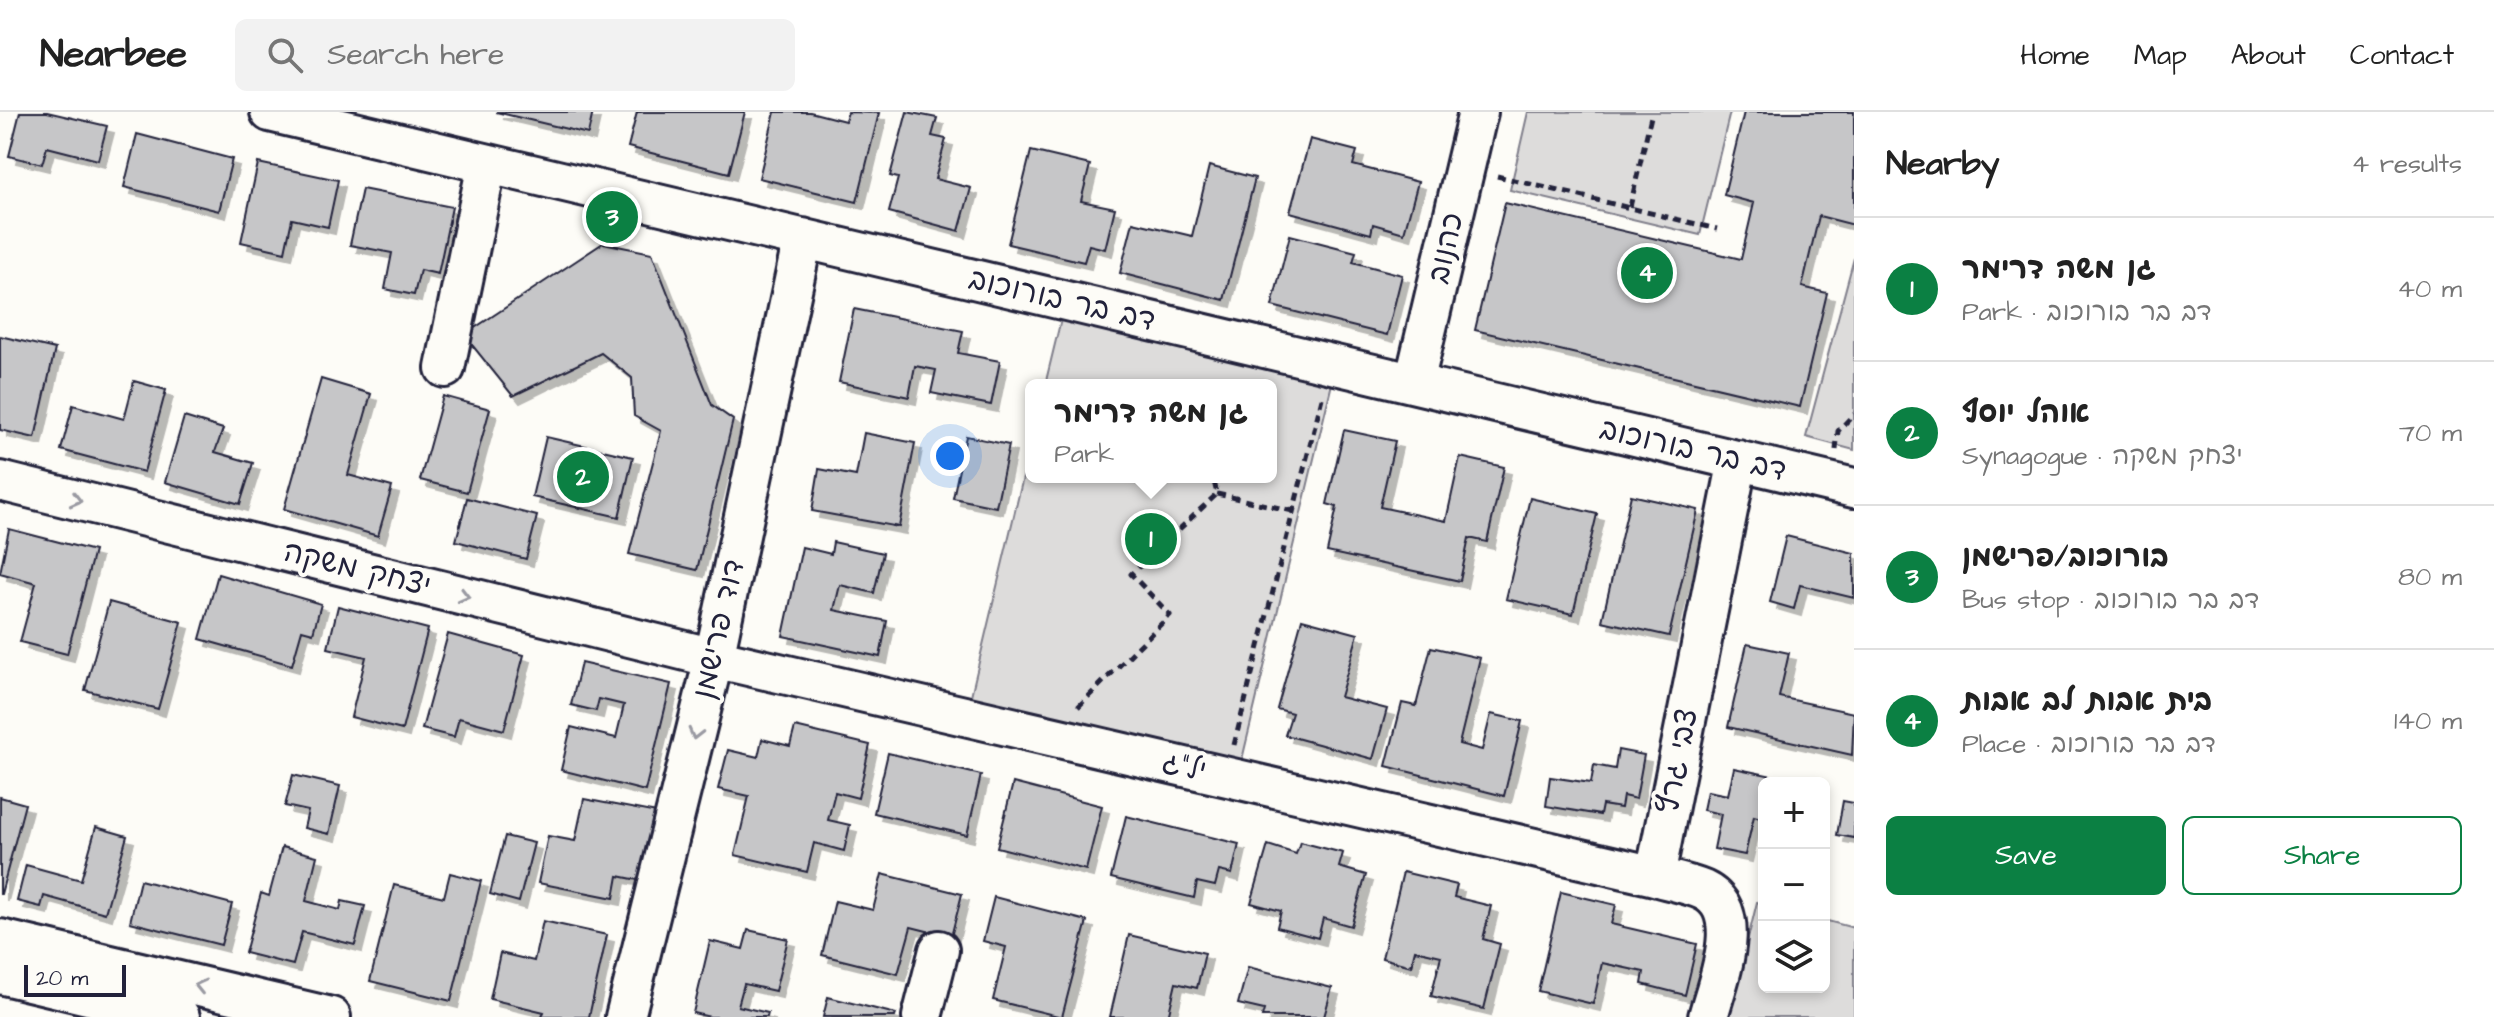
<!DOCTYPE html>
<meta charset="utf-8">
<style>
body{margin:0;font-family:"Architects Daughter","Playpen Sans Hebrew",sans-serif;background:#f2f2f2;color:#222}
.controls{position:absolute;right:24px;bottom:24px;display:grid;overflow:hidden;border-radius:12px;box-shadow:0 4px 12px #0003}
.controls button{width:72px;height:72px;display:grid;place-items:center;padding:0;border:0;border-bottom:2px solid #e0e0e0;background:#fff;color:#222;font:40px sans-serif}
.scale{position:absolute;left:24px;bottom:20px;width:102px;box-sizing:border-box;padding-left:8px;border:4px solid #22223b;border-top:0;font-size:22px;line-height:28px;white-space:nowrap;color:#22223b;-webkit-text-stroke:6px #fdfcf7;paint-order:stroke}
.you{position:absolute;left:950px;top:344px;width:28px;height:28px;margin:-20px;border:6px solid #fff;border-radius:50%;background:#1a73e8;box-shadow:0 0 0 12px #1a73e833}
.badge{display:grid;place-items:center;width:52px;height:52px;border-radius:50%;background:#0b8043;color:#fff;font-size:26px;font-weight:700}
.pin{position:absolute;translate:-50% -50%;border:4px solid #fff;box-shadow:0 2px 8px #0006}
.popup{position:absolute;left:1025px;top:267px;width:252px;height:104px;box-sizing:border-box;display:grid;place-content:center;border-radius:12px;background:#fff;filter:drop-shadow(0 2px 6px #0005);font-size:26px;white-space:nowrap;color:#767676}
.popup b{font-size:30px;color:#222}
.popup::after{content:'';position:absolute;left:50%;top:100%;margin-left:-16px;border:16px solid transparent;border-top-color:#fff}
.list{margin:0;padding:0;list-style:none}
h2{display:flex;justify-content:space-between;align-items:center;height:104px;margin:0;padding:0 32px;font-size:34px}
h2 small{font-size:26px;font-weight:400;color:#767676}
.list li{display:grid;grid-template-columns:52px 1fr auto;gap:24px;align-items:center;box-sizing:border-box;height:144px;padding:0 32px;border-top:2px solid #e0e0e0}
.list b{display:block;font-size:30px;white-space:nowrap}
.list p{margin:0;font-size:26px;white-space:nowrap;color:#767676}
.list em{font-size:26px;font-style:normal;color:#767676}
.actions{display:flex;gap:16px;padding:24px 32px}
.actions a{flex:1;padding:18px 0;border:2px solid #0b8043;border-radius:12px;text-align:center;font-size:28px;color:#0b8043}
.actions .main{background:#0b8043;color:#fff}
.icon{flex:none;width:44px;height:44px;fill:none;stroke:currentColor;stroke-width:2;stroke-linecap:round;stroke-linejoin:round}
.map{position:relative;flex:none;width:1854px;height:905px;overflow:hidden}
header{display:flex;align-items:center;gap:48px;box-sizing:border-box;height:112px;padding:0 40px;background:#fff;border-bottom:2px solid #e0e0e0}
header strong{font-size:38px}
nav{display:flex;gap:44px;margin-inline-start:auto;font-size:28px}
.search{width:560px;height:72px;background:#f2f2f2;display:flex;align-items:center;gap:20px;box-sizing:border-box;padding:0 28px;border-radius:12px;color:#767676;font-size:30px}
main{display:flex}
aside{flex:1;background:#fff}
.map>svg:first-child{display:block}
.green{fill:#dddcdb;stroke:#807f8b;stroke-width:2}
.building{fill:#c6c6c8;stroke:#22223b;stroke-width:2;filter:url(#shadow)}
.lines{fill:none;stroke-linecap:round;stroke-linejoin:round}
.minor-casing{stroke:#22223b;stroke-width:44}
.path{stroke:#22223b;stroke-width:5;stroke-dasharray:8 6;stroke-linecap:butt}
.minor{stroke:#fdfcf7;stroke-width:38}
.oneway{stroke:#9a9aa2}
.labels{text-anchor:middle;dominant-baseline:central;stroke-width:8;stroke-linejoin:round;paint-order:stroke}
.street-label{font-size:30px;fill:#22223b;stroke:#fdfcf7}
</style>
<header>
<strong>Nearbee</strong>
<div class="search"><svg class="icon" aria-label="search" viewBox="0 0 24 24"><circle cx="10" cy="10" r="6"/><path d="M15 15l6 6"/></svg>Search here</div>
<nav><a>Home</a><a>Map</a><a>About</a><a>Contact</a></nav>
</header>
<main>
<div class="map">
<svg width="1854" height="905" viewBox="0 0 1854 905">
<defs>
<filter id="shadow"><feDropShadow dx="7" dy="7" stdDeviation="0" flood-color="#0004"/></filter>
</defs>
<rect width="100%" height="100%" fill="#fdfcf7"/>
<filter id="ink" filterUnits="userSpaceOnUse"><feTurbulence type="fractalNoise" baseFrequency=".0125" numOctaves="2"/><feDisplacementMap in="SourceGraphic" scale="16" xChannelSelector="R" yChannelSelector="G"/><feConvolveMatrix kernelMatrix="1 2 1 2 8 2 1 2 1" color-interpolation-filters="sRGB"/></filter>
<g filter="url(#ink)">
<path class="green" d="M 1528,0 L 1730,0 L 1700,123 L 1510,78 Z
M 1854,146 L 1854,338 L 1806,325 Z
M 1063,199 L 1334,263 L 1240,656 L 969,592 L 1031,332 L 1031,365 L 1271,365 L 1271,273 L 1045,273 Z
M 1757,790 L 1764,792 L 1764,875 L 1824,875 L 1824,808 L 1854,816 L 1854,905 L 1729,905 Z"/>
<path class="building" d="M 20,0 L 47,0 L 107,14 L 98,48 L 47,35 L 42,52 L 9,44 Z
M 496,0 L 593,0 L 588,22 Z
M 637,0 L 745,0 L 729,61 L 628,35 Z
M 775,0 L 810,0 L 845,9 L 848,0 L 879,1 L 857,90 L 759,66 Z
M 907,0 L 937,6 L 932,24 L 946,27 L 935,67 L 971,76 L 959,119 L 889,100 L 898,66 L 890,64 Z
M 1744,0 L 1854,0 L 1854,113 L 1819,104 L 1802,175 L 1827,181 L 1800,295 L 1475,218 L 1505,91 L 1741,147 L 1754,91 L 1724,83 Z
M 137,22 L 232,47 L 219,99 L 124,75 Z
M 1310,27 L 1357,39 L 1353,53 L 1418,70 L 1404,121 L 1373,112 L 1371,122 L 1290,100 Z
M 1031,39 L 1090,53 L 1081,89 L 1115,96 L 1105,137 L 1089,133 L 1084,150 L 1008,132 Z
M 258,51 L 338,68 L 328,115 L 292,107 L 285,140 L 241,130 Z
M 1209,54 L 1255,66 L 1224,188 L 1120,161 L 1133,110 L 1192,124 Z
M 362,77 L 452,95 L 438,162 L 420,158 L 414,183 L 385,177 L 392,141 L 350,133 Z
M 1290,123 L 1356,140 L 1353,150 L 1402,163 L 1387,223 L 1272,194 Z
M 603,131 L 652,141 L 712,293 L 733,308 L 697,458 L 629,442 L 661,319 L 634,304 L 632,266 L 601,241 L 513,284 L 464,223 Z
M 854,197 L 963,219 L 958,241 L 1000,249 L 991,293 L 931,281 L 936,258 L 915,254 L 909,285 L 839,270 Z
M 0,224 L 55,237 L 35,326 L 0,318 Z
M 321,267 L 371,282 L 348,363 L 392,375 L 378,424 L 284,397 Z
M 134,269 L 166,278 L 144,360 L 61,338 L 73,293 L 124,307 Z
M 443,284 L 490,297 L 467,380 L 420,368 Z
M 184,305 L 223,317 L 215,340 L 253,351 L 240,392 L 165,370 Z
M 1344,318 L 1395,329 L 1380,395 L 1446,409 L 1460,345 L 1504,355 L 1487,430 L 1469,426 L 1460,469 L 1327,440 L 1337,395 L 1327,392 Z
M 864,321 L 915,331 L 899,415 L 812,399 L 819,357 L 856,364 Z
M 966,324 L 1009,333 L 996,395 L 953,386 Z
M 546,325 L 633,345 L 619,405 L 532,385 Z
M 1631,383 L 1698,398 L 1669,524 L 1602,509 Z
M 467,386 L 537,404 L 526,447 L 456,429 Z
M 1530,386 L 1597,402 L 1573,502 L 1506,487 Z
M 9,417 L 94,439 L 67,542 L 20,530 L 36,471 L 0,461 Z
M 1786,424 L 1854,441 L 1854,486 L 1800,473 L 1794,497 L 1770,490 Z
M 833,430 L 883,441 L 874,481 L 840,473 L 834,498 L 887,509 L 880,545 L 783,524 L 802,435 L 831,442 Z
M 218,462 L 321,492 L 313,521 L 302,518 L 292,553 L 200,527 Z
M 109,490 L 182,510 L 158,597 L 85,578 Z
M 338,494 L 428,517 L 402,618 L 351,605 L 366,545 L 328,536 Z
M 1302,507 L 1358,522 L 1340,585 L 1387,597 L 1373,647 L 1285,623 L 1292,601 L 1277,597 Z
M 448,522 L 524,543 L 504,618 L 459,606 L 454,625 L 422,617 Z
M 1747,532 L 1789,541 L 1779,585 L 1854,601 L 1852,643 L 1728,615 Z
M 1431,535 L 1480,546 L 1459,632 L 1482,638 L 1491,602 L 1522,609 L 1504,684 L 1386,654 L 1402,591 L 1416,594 Z
M 581,551 L 671,572 L 645,679 L 561,658 L 571,615 L 616,626 L 624,593 L 599,587 L 596,599 L 571,593 Z
M 795,615 L 870,633 L 858,686 L 835,680 L 828,708 L 850,713 L 844,739 L 814,731 L 807,760 L 735,743 L 749,684 L 718,677 L 728,638 L 758,645 L 762,627 L 790,634 Z
M 1618,638 L 1644,643 L 1636,687 L 1623,684 L 1621,696 L 1602,693 L 1600,703 L 1546,694 L 1550,665 L 1591,671 L 1594,653 L 1615,657 Z
M 888,641 L 981,663 L 967,723 L 874,701 Z
M 1734,656 L 1801,670 L 1764,671 L 1764,707 L 1754,704 L 1745,743 L 1714,737 L 1721,702 L 1703,698 L 1707,679 L 1728,683 Z
M 293,663 L 340,674 L 329,722 L 304,716 L 308,699 L 285,694 Z
M 1013,671 L 1102,694 L 1086,758 L 997,735 Z
M 0,685 L 25,692 L 1,782 L 0,782 Z
M 584,687 L 657,701 L 643,769 L 618,764 L 614,786 L 538,771 L 548,724 L 575,729 Z
M 1843,689 L 1854,691 L 1854,726 L 1837,723 Z
M 1126,704 L 1239,732 L 1232,762 L 1219,759 L 1215,774 L 1197,770 L 1194,786 L 1111,766 Z
M 96,715 L 127,724 L 105,801 L 44,784 L 41,795 L 17,789 L 26,753 L 81,768 Z
M 505,724 L 534,731 L 519,790 L 490,782 Z
M 1300,730 L 1343,741 L 1339,755 L 1366,763 L 1351,814 L 1323,806 L 1318,826 L 1277,815 L 1281,799 L 1251,791 L 1268,733 L 1296,742 Z
M 282,735 L 317,744 L 306,789 L 340,798 L 342,789 L 365,794 L 355,833 L 302,820 L 293,853 L 245,841 L 261,781 L 269,784 Z
M 1403,760 L 1457,773 L 1454,785 L 1491,794 L 1483,827 L 1500,832 L 1484,897 L 1431,884 L 1441,844 L 1415,838 L 1411,854 L 1382,846 Z
M 450,761 L 481,769 L 451,889 L 370,869 L 394,773 L 444,785 Z
M 882,762 L 962,782 L 951,825 L 911,815 L 898,862 L 822,843 L 835,789 L 873,798 Z
M 140,768 L 232,792 L 221,833 L 130,810 Z
M 1561,780 L 1616,793 L 1611,812 L 1697,832 L 1685,883 L 1642,872 L 1644,860 L 1602,851 L 1593,892 L 1538,879 Z
M 994,785 L 1087,809 L 1062,905 L 993,888 L 1006,835 L 983,829 Z
M 543,809 L 607,823 L 589,905 L 542,905 L 544,900 L 490,887 L 500,841 L 534,849 Z
M 748,818 L 788,827 L 775,879 L 744,872 L 738,894 L 768,901 L 767,905 L 710,905 L 693,901 L 710,829 L 743,837 Z
M 1129,823 L 1205,841 L 1197,876 L 1176,871 L 1168,905 L 1110,905 Z
M 1248,855 L 1332,876 L 1324,905 L 1262,905 L 1264,898 L 1238,892 Z
M 828,885 L 896,902 L 895,905 L 823,905 Z"/>
<g class="lines">
<g class="minor-casing">
<path id="minor" d="M 270,0 L 1854,376
M 445,256 L 487,52
M 1414,271 L 1478,0
M 0,369 L 714,546 L 1655,764
M 0,827 L 331,905
M 0,862 L 180,905
M 625,905 L 714,546 L 803,126
M 922,905 L 939,838
M 1708,905 C 1717,870 1748,799 1703,778 C 1689,772 1671,769 1655,764 L 1738,348"/>
</g>
<path class="path" d="M 1497,64 L 1717,117
M 1630,95 L 1652,0
M 1836,338 L 1838,319 L 1854,302
M 1217,382 L 1293,399
M 1078,595 L 1170,503 L 1131,462 L 1217,382 L 1213,365
M 1234,633 L 1322,286"/>
<use href="#minor" class="minor"/>
</g>
<defs><path id="oneway-chevron" d="M-2-3.5L2.5 0L-2 3.5" fill="none" stroke-width="1.6" stroke-linecap="round" stroke-linejoin="round" transform="scale(2)"/></defs>
<g class="oneway">
<use href="#oneway-chevron" transform="translate(76 388) rotate(14)"/>
<use href="#oneway-chevron" transform="translate(464 484) rotate(14)"/>
<use href="#oneway-chevron" transform="translate(695 622) rotate(104)"/>
<use href="#oneway-chevron" transform="translate(200 874) rotate(-167)"/>
</g>
</g>
<g class="labels">
<g class="street-label">
<text transform="translate(1446 136) rotate(-77)">כהנוב</text>
<text transform="translate(1062 188) rotate(13)">דב בר בורוכוב</text>
<text transform="translate(1693 338) rotate(13)">דב בר בורוכוב</text>
<text transform="translate(357 457) rotate(14)">יצחק משקה</text>
<text transform="translate(719 517) rotate(-77)">דוד פרישמן</text>
<text transform="translate(1678 649) rotate(-79)">צבי גרץ</text>
<text transform="translate(1184 655) rotate(13)">יל"ג</text>
</g>
</g>
</svg>
<div class="controls">
<button>+</button>
<button>−</button>
<button><svg class="icon" aria-label="layers" viewBox="0 0 24 24"><path d="M12 4l9 5-9 5-9-5zM3 14l9 5 9-5"/></svg></button>
</div>
<div class="scale">20 m</div>
<div class="you"></div>
<div class="pin badge" style="left:1151px;top:427px">1</div>
<div class="popup"><b>גן משה דרימר</b>Park</div>
<div class="pin badge" style="left:583px;top:365px">2</div>
<div class="pin badge" style="left:612px;top:105px">3</div>
<div class="pin badge" style="left:1647px;top:161px">4</div>
</div>
<aside>
<h2>Nearby<small>4 results</small></h2>
<ul class="list">
<li><span class="badge">1</span><div><b>גן משה דרימר</b><p>Park · דב בר בורוכוב</p></div><em>40 m</em></li>
<li><span class="badge">2</span><div><b>אוהל יוסף</b><p>Synagogue · יצחק משקה</p></div><em>70 m</em></li>
<li><span class="badge">3</span><div><b>בורוכוב/פרישמן</b><p>Bus stop · דב בר בורוכוב</p></div><em>80 m</em></li>
<li><span class="badge">4</span><div><b>בית אבות לב אבות</b><p>Place · דב בר בורוכוב</p></div><em>140 m</em></li>
</ul>
<div class="actions"><a class="main">Save</a><a>Share</a></div>
</aside>
</main>
